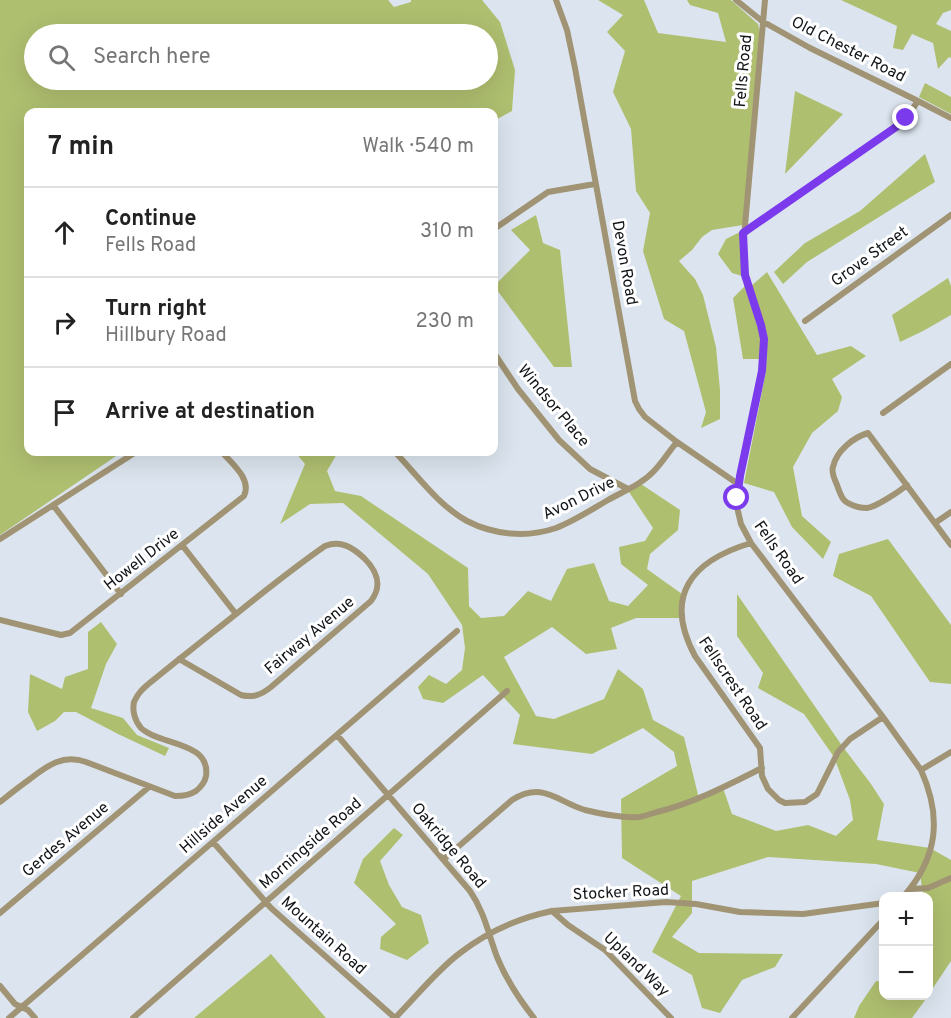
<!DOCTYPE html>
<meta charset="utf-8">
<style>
body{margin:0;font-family:Overpass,sans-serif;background:#f6f6f6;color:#222}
.controls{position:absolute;right:18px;bottom:18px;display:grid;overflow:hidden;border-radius:12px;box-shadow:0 6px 24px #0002}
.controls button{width:54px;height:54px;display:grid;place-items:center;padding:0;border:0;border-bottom:2px solid #e0e0e0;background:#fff;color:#222;font:30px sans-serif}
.stop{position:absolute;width:18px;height:18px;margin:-14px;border:4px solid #7c3aed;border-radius:50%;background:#fff}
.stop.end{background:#7c3aed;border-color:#fff;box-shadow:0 2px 6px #0008}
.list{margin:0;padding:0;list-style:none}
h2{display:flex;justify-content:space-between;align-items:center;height:78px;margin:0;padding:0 24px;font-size:26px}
h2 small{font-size:20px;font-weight:400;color:#767676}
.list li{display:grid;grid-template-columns:39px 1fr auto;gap:18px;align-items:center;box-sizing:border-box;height:90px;padding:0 24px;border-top:2px solid #e0e0e0}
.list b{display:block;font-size:22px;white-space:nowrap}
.list p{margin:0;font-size:20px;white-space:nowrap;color:#767676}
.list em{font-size:20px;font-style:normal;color:#767676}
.icon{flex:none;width:33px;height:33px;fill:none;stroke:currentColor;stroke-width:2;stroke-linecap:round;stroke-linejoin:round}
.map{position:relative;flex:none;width:951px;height:1018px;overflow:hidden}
.search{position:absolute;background:#fff;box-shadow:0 6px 24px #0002;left:24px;top:24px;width:474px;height:66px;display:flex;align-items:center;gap:15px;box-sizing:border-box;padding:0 21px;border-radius:33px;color:#767676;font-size:22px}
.panel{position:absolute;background:#fff;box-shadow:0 6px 24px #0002;left:24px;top:108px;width:474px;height:348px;border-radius:12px}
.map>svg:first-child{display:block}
.green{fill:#afbf70;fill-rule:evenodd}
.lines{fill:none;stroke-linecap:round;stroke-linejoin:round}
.minor{stroke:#a19474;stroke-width:6}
.route{stroke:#7c3aed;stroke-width:8}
.labels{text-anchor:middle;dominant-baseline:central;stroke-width:6;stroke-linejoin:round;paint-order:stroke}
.street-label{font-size:16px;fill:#121518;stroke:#fff}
</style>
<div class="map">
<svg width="951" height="1018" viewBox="0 0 951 1018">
<rect width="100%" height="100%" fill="#dce5ef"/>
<path class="green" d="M 0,0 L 388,0 L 394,7 L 411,2 L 411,0 L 482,0 L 500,22 L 515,70 L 512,111 L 494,121 L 494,112 L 28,112 L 28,452 L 122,452 L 0,535 ZM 34,34 L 488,34 L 488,80 L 34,80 Z
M 598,0 L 644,0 L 658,33 L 726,42 L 718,13 L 690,5 L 687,0 L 731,0 L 758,24 L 760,32 L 743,225 L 712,230 L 702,237 L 692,250 L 679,261 L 695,279 L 703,295 L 716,347 L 720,390 L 720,419 L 701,428 L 706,412 L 684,331 L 664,319 L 643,251 L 650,213 L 636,191 L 631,129 L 613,92 L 625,51 L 607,32 L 623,15 Z
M 841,0 L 951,0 L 951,10 L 943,13 L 936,24 L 951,31 L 951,58 L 949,57 L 938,69 L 933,43 L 912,34 L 903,50 L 893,48 L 897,26 Z
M 925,83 L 951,97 L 951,114 L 919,97 Z
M 795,91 L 843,114 L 785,174 Z
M 925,154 L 935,182 L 807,262 L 783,284 L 774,272 L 805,243 L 860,211 Z
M 536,215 L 543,243 L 560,250 L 572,367 L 554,367 L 494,286 L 530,250 L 511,230 Z
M 740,232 L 742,276 L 732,273 L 718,254 L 726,239 Z
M 767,272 L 817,355 L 851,346 L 866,356 L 832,379 L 842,397 L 838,411 L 812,433 L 793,467 L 802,516 L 831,542 L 823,559 L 792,527 L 774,492 L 744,483 L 766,371 L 767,337 L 751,286 Z
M 948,278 L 951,286 L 951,315 L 923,331 L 900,342 L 892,315 Z
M 745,286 L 761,338 L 760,359 L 743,359 L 733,298 Z
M 295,452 L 338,452 L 327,471 L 335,491 L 361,496 L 468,568 L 469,606 L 481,618 L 504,616 L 528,591 L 551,601 L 567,569 L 594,563 L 609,601 L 628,606 L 648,585 L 621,564 L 619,547 L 645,541 L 653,528 L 627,489 L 638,482 L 680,510 L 678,530 L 650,554 L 647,569 L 682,594 L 679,618 L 636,618 L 611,628 L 617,649 L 586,654 L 552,627 L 504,657 L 536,716 L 554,719 L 604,699 L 618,669 L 643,689 L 653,720 L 684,737 L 699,799 L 723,788 L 732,814 L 776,831 L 808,825 L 836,836 L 853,820 L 850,800 L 834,757 L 804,714 L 758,688 L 763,673 L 737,636 L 737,594 L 843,747 L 871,784 L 884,804 L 877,840 L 930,848 L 951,860 L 951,961 L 929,994 L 928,896 L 923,896 L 920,873 L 876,864 L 768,857 L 692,881 L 692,913 L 672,937 L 699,953 L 783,954 L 775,967 L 742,980 L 720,1013 L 702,1008 L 692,975 L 652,952 L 681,896 L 622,858 L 621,799 L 677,766 L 674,752 L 643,728 L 592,754 L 513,744 L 520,715 L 483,675 L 443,703 L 423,699 L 418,687 L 429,675 L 446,684 L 462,670 L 465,648 L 462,625 L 428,574 L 343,503 L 310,504 L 280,524 L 305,464 Z
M 888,539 L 951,625 L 951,684 L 930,682 L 871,596 L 833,576 L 839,554 Z
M 101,622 L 117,644 L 106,664 L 91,708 L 123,718 L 137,735 L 169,748 L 165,756 L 118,734 L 76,712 L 64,712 L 55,721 L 37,731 L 28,712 L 30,674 L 62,689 L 65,677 L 88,669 L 88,632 Z
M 394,828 L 403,835 L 380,861 L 389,885 L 402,907 L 421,915 L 429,943 L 407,960 L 380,949 L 381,937 L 396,924 L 354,883 L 363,859 Z
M 271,954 L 326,1018 L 194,1018 Z
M 876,981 L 883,982 L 884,996 L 928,996 L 912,1018 L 854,1018 L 859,1006 Z"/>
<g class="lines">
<path class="minor" d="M 556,0 L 567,30 L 575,68 L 635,401 L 639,409 L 645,417 L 677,442 L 738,484
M 736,0 L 762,21 L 810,48 L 918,101 L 951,118
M 765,0 L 743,248 L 745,275 L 761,325 L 764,339 L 762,371 L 740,476 L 737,498 L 737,507 L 741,524 L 751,543 L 883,717 L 921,770 C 942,817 938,857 904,896
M 494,229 L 548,192 L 595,184
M 743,233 L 896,127 L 906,118 L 918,101
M 805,321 L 951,215
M 494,353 L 518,389 L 559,440 L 590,469 L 628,489
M 883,413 L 951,364
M 395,452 C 417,475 438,505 467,521 C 494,535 527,538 556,528 C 574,521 591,510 608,500 C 624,491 642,484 654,471 C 663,462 669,451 677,442
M 907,485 C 900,491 876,507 867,508 C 863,508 862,508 858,507 C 843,503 842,499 837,485 C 835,480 831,473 833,467 C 836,451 854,437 868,433 L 951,545
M 53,505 L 121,594
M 935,523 L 951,512
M 0,539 L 136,452
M 751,543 C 691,561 663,596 695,656 L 760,748 L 762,776 L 768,789 L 779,800 L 785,803 L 805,802 L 817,794 L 838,752 L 850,739 L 883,717
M 182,545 L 236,614
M 0,620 L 61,635 L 70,633 L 244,496 C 252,479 232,464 222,452
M 337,735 L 470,891 C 485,913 488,933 497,957 C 506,979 519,999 534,1018
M 921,770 L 951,752
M 0,802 C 10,794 20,786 30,779 C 48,765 63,754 86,762 L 175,796 C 182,796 190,795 196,791 C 201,787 205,782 206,776 C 211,741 158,745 141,728 C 135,721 132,711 134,702 C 136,698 138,694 141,691 C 147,684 155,679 162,673 C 179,659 196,646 212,633 C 249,604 286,573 325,546 C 341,540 352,547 364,558 C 377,571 383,585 371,601 L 271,687 C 261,695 253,698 241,695 L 179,659
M 213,842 L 271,908 L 395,1018
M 444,859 L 512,800 C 543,781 556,801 585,810 C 601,814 622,818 639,817 C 645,816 651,814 657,812 C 694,803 728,785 762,768
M 911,889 L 928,888 L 951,878
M 552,911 L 568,925 L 605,950 L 671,1018
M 0,913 L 149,787
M 0,986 L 15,1004 L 28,1010 L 35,1018
M 9,1018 L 457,631
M 133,1018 L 507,691
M 395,1018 C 416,997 436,971 460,953 C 487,932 519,918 552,911 L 666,902 L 696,904 L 740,912 L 803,914 L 884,903
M 792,1018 L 884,919"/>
</g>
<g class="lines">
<path class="route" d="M 737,498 L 740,476 L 762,371 L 764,339 L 761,325 L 745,275 L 743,233 L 896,127 L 906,118"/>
</g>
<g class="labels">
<g class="street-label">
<text transform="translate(848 50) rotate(27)">Old Chester Road</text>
<text transform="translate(744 71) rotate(-85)">Fells Road</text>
<text transform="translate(870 257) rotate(-36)">Grove Street</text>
<text transform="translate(624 263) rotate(80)">Devon Road</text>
<text transform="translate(553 406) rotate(50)">Windsor Place</text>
<text transform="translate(579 499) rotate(-26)">Avon Drive</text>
<text transform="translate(778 553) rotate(55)">Fells Road</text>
<text transform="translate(142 560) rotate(-38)">Howell Drive</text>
<text transform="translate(310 636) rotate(-40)">Fairway Avenue</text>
<text transform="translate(732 684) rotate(56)">Fellscrest Road</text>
<text transform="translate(224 815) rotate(-41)">Hillside Avenue</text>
<text transform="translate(66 840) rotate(-40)">Gerdes Avenue</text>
<text transform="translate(311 844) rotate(-41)">Morningside Road</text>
<text transform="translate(448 846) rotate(50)">Oakridge Road</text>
<text transform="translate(621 893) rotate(-3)">Stocker Road</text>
<text transform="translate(323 936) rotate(42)">Mountain Road</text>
<text transform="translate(636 965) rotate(44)">Upland Way</text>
</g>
</g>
</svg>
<div class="controls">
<button>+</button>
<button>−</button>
</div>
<div class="stop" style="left:737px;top:498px"></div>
<div class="stop end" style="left:906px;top:118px"></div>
<div class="search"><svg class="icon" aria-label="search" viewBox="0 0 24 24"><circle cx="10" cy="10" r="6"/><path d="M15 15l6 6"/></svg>Search here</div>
<section class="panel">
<h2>7 min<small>Walk · 540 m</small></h2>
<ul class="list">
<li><svg class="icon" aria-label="ahead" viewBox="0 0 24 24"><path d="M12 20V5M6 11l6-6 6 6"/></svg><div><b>Continue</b><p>Fells Road</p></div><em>310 m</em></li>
<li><svg class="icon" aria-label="right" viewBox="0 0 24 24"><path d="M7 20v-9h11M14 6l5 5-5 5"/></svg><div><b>Turn right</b><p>Hillbury Road</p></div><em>230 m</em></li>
<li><svg class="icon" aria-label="arrive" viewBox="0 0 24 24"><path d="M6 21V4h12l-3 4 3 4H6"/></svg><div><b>Arrive at destination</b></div></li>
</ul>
</section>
</div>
